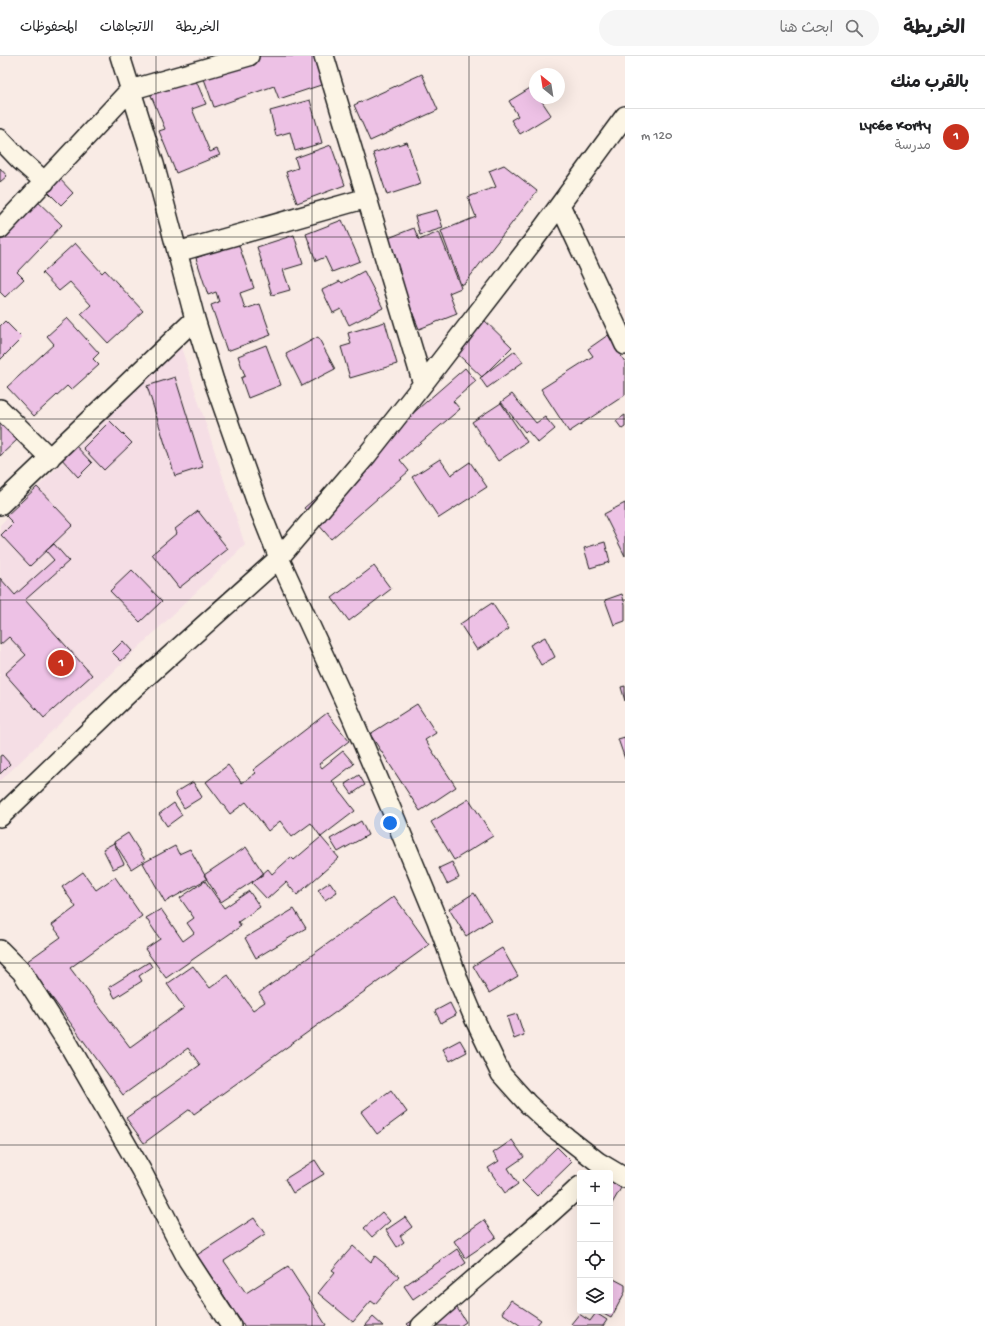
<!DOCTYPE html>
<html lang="ar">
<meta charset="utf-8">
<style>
body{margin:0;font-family:"Gochi Hand","Playpen Sans Arabic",sans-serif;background:#f6f6f6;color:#202124;direction:rtl}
.controls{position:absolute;right:12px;bottom:12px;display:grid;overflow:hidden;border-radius:4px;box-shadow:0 4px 16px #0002}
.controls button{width:36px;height:36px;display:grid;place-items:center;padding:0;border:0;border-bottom:1px solid #e0e0e0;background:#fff;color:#202124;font:20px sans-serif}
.compass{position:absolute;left:529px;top:12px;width:36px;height:36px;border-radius:50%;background:#fff;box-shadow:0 4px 16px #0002;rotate:330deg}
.you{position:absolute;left:390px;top:767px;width:14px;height:14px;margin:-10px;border:3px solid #fff;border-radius:50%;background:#1a73e8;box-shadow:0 0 0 6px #1a73e833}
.badge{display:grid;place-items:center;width:26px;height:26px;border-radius:50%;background:#c8321e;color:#fff;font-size:13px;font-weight:700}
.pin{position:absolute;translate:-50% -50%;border:2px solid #fff;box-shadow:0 1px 4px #0006}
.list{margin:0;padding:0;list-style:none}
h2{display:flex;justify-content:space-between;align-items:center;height:52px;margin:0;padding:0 16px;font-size:17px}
h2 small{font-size:13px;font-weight:400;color:#757577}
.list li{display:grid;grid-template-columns:26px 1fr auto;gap:12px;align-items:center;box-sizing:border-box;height:56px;padding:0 16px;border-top:1px solid #e0e0e0}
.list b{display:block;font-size:15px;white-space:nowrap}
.list p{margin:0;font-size:13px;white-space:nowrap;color:#757577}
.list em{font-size:13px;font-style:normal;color:#757577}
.icon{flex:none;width:22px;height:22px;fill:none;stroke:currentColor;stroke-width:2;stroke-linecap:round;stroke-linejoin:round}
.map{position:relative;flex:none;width:625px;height:1270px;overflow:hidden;direction:ltr}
header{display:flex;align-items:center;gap:24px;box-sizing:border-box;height:56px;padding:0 20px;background:#fff;border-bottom:1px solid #e0e0e0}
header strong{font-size:19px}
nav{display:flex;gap:22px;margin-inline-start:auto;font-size:14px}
.search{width:280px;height:36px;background:#f6f6f6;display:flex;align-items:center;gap:10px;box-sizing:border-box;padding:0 14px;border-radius:22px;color:#757577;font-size:15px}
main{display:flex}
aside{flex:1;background:#fff}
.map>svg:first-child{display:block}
.built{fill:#f5dee5}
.building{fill:#edc1e5;stroke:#1c1c1c}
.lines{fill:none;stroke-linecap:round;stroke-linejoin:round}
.minor-casing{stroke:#1c1c1c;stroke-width:22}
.minor{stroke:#fcf5e5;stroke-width:19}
.grid{fill:none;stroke:#1c1c1c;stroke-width:1;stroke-opacity:0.55}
</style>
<header>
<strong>الخريطة</strong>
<div class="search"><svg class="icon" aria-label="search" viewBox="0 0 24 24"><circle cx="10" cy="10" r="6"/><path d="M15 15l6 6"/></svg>ابحث هنا</div>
<nav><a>الخريطة</a><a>الاتجاهات</a><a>المحفوظات</a></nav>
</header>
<main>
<aside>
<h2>بالقرب منك<small></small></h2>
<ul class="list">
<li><span class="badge">1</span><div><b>Lycée Korty</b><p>مدرسة</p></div><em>120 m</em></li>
</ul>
</aside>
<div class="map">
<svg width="625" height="1270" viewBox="0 0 625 1270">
<rect width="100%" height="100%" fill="#f9ebe5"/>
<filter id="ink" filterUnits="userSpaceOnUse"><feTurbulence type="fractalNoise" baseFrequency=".025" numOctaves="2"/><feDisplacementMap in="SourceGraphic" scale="8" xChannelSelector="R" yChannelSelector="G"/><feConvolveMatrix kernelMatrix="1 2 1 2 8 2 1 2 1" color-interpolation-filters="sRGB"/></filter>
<g filter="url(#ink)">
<path class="built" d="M 180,288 L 245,489 L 0,725 L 0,469 Z"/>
<path class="building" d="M 259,0 L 314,0 L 324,28 L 279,43 L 274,30 L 214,51 L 202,17 Z
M 191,13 L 206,48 L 192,53 L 210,96 L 217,93 L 220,99 L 176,117 L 159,75 L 165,73 L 145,25 Z
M 422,18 L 438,54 L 370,85 L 354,49 Z
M 532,31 L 535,35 L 535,42 L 539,42 L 541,44 L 551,59 L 520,78 L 511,64 L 518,60 L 509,45 Z
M 310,44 L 322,87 L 295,95 L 290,76 L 276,80 L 270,55 Z
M 407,86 L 421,128 L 387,139 L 373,97 Z
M 331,89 L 345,129 L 297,147 L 286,116 L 298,112 L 295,102 Z
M 504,109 L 537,135 L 465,227 L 461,229 L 441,175 L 476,161 L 468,141 L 496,131 L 489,115 Z
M 0,112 L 7,120 L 0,126 Z
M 58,121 L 73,137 L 61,149 L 45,133 Z
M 31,139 L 62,169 L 17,216 L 24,223 L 5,241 L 0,236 L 0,172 Z
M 437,154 L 443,172 L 420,179 L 415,160 Z
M 342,164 L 360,205 L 332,216 L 325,201 L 316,205 L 306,178 Z
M 414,172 L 419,184 L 439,176 L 461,232 L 449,237 L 457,258 L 419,273 L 391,203 L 386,183 Z
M 294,179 L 303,208 L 283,214 L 290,234 L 272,239 L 257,191 Z
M 75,187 L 102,217 L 105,214 L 143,255 L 108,287 L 81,258 L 91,249 L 70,226 L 59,235 L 42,217 Z
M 238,187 L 254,232 L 240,237 L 245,253 L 260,248 L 271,279 L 227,295 L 211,249 L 219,246 L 216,236 L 208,239 L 196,202 Z
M 364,215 L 383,252 L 349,269 L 341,253 L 333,257 L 322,234 L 340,225 L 342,227 Z
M 480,260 L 512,291 L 482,321 L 450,291 Z
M 67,262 L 99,297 L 93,303 L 99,309 L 71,334 L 67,330 L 34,360 L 7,331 L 54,288 L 47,280 Z
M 5,265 L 22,282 L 0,304 L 0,270 Z
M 385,266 L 397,308 L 350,322 L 341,291 L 351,288 L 348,277 Z
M 608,279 L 625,306 L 625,339 L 569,376 L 541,333 L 593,300 L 588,293 Z
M 318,281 L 335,313 L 302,330 L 286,298 Z
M 266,289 L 281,329 L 248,342 L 241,322 L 245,320 L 238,300 Z
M 515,295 L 523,306 L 487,332 L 480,322 Z
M 465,312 L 476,325 L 453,345 L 460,353 L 400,404 L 409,415 L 331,483 L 304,452 Z
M 175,321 L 203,411 L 175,420 L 147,330 Z
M 512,338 L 536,367 L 545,361 L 555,373 L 538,387 L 527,374 L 525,376 L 501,346 Z
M 501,347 L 527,386 L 498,405 L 472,366 Z
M 625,359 L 625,371 L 622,373 L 616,365 Z
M 0,365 L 18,383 L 0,400 Z
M 110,365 L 132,387 L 104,414 L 83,392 Z
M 74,388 L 92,407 L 78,421 L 60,401 Z
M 440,403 L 451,419 L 470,406 L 487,431 L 439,462 L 412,421 Z
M 37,431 L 73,469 L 30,510 L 1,479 L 13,467 L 6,460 Z
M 625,447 L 625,500 L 604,458 Z
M 198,455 L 228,493 L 179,532 L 152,498 L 177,477 L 175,473 Z
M 605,486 L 610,506 L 590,512 L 584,492 Z
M 54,488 L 69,505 L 25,544 L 92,619 L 44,662 L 5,618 L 26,599 L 9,581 L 0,589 L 0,522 L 15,539 L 54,504 L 46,495 Z
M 374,510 L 391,533 L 349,565 L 332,542 Z
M 132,514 L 162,545 L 140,566 L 110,535 Z
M 622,538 L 625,548 L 625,565 L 614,569 L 605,544 Z
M 492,547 L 509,573 L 477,594 L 460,568 Z
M 545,581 L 555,601 L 541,609 L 530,589 Z
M 123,585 L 132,595 L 121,605 L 112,596 Z
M 625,630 L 625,645 L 621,631 Z
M 417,648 L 436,677 L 425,684 L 456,731 L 420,755 L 370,678 Z
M 327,657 L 349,685 L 319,708 L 322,712 L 343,695 L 354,708 L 332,725 L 355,755 L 321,781 L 311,767 L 292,781 L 280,765 L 268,775 L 246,746 L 230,758 L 206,726 L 228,709 L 242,727 L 256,717 L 253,714 Z
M 625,681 L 625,703 L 618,683 Z
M 2,699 L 10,708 L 0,718 L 0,700 Z
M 359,719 L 365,729 L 352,738 L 345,728 Z
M 193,726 L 202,741 L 184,752 L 175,737 Z
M 469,743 L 493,780 L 454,804 L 431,766 Z
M 174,747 L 182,759 L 167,770 L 159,758 Z
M 361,765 L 368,779 L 338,796 L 330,783 Z
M 128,777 L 145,804 L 131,813 L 114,786 Z
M 321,781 L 339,802 L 297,839 L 286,826 L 267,843 L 252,827 L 268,813 L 272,818 L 291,801 L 294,804 Z
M 114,787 L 124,808 L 113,813 L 103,793 Z
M 175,790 L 179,798 L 190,793 L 207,823 L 165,846 L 143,807 Z
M 246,791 L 264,818 L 221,846 L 204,819 Z
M 452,806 L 459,822 L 447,828 L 439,812 Z
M 83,816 L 96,834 L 115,821 L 142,860 L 70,912 L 130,991 L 184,952 L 167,928 L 193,910 L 210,932 L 228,919 L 253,954 L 265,946 L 259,937 L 394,840 L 429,889 L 194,1058 L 190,1053 L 144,1087 L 126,1062 L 200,1009 L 188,992 L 123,1039 L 26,906 L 61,881 L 52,869 L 76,851 L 62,831 Z
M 205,825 L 224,852 L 249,835 L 260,851 L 238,866 L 241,870 L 166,922 L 145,893 L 160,883 L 146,862 L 161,853 L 183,885 L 194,877 L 187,867 L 194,862 L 180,842 Z
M 330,826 L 337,836 L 325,844 L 318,834 Z
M 474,837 L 491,864 L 466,880 L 449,853 Z
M 294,853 L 306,872 L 256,902 L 245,882 Z
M 502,892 L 518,920 L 489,937 L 473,910 Z
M 149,906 L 152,911 L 139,920 L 142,925 L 115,942 L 109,931 Z
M 450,947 L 456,959 L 441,967 L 435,955 Z
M 517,958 L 524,979 L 514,983 L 507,961 Z
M 460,984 L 467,996 L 450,1005 L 443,993 Z
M 391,1034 L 407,1056 L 377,1078 L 361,1056 Z
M 512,1084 L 524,1101 L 508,1112 L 518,1128 L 505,1137 L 488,1112 L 499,1105 L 493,1097 Z
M 557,1091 L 572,1106 L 537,1140 L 522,1125 Z
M 315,1104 L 324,1118 L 293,1137 L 285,1123 Z
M 610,1125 L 621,1132 L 610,1151 Z
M 382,1156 L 390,1165 L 372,1181 L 364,1172 Z
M 405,1161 L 412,1171 L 400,1180 L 404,1186 L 397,1191 L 386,1174 Z
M 254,1162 L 265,1178 L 224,1205 L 246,1237 L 288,1210 L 326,1269 L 324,1270 L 244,1270 L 197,1199 Z
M 484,1164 L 496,1181 L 465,1202 L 454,1185 Z
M 353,1190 L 371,1206 L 375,1200 L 399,1220 L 375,1248 L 371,1245 L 353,1266 L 318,1237 L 335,1216 L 332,1214 Z
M 457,1193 L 466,1207 L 413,1243 L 404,1230 Z
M 610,1221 L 625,1229 L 625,1236 L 611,1262 L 598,1255 L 610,1255 Z
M 450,1241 L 466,1266 L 460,1270 L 409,1270 L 407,1268 Z
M 511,1244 L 541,1264 L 536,1270 L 521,1270 L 502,1257 Z
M 596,1257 L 607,1264 L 603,1270 L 574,1270 L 571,1268 L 579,1258 L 590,1265 Z
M 373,1261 L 383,1270 L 365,1270 Z"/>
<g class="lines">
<g class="minor-casing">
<path id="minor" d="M 120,0 L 154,108 L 195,263 L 214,325 L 257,447 L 279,502 L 351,659 L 389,748 L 437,864 L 459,926 L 475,964 L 501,1018 L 528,1048 L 553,1071 L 598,1106 L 625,1122
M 324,0 L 423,328
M 0,83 L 20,104 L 45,126
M 560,149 L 625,289
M 0,173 L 130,34 L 249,0
M 177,196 L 367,142
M 0,353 L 50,402
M 0,449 L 195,263
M 0,761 L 134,632 L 279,502 L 367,399 L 423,328 L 534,184 L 625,60
M 0,894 L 22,916 L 69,989 L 141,1114 L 188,1204 L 231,1270
M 421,1270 C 473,1222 529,1179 580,1130"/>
</g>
<use href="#minor" class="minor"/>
</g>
</g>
<path class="grid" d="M 156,0 L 156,1270M 312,0 L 312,1270M 469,0 L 469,1270M 0,181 L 625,181M 0,363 L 625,363M 0,544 L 625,544M 0,726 L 625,726M 0,907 L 625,907M 0,1089 L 625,1089"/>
</svg>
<div class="controls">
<button>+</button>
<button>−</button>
<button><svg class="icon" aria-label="locate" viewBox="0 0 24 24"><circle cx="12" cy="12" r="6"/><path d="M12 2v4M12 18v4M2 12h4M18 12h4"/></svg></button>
<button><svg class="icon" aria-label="layers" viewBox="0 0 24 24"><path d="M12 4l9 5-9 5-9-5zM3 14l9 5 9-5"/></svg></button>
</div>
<svg class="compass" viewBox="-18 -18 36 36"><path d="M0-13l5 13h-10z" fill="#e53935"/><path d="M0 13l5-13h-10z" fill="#757577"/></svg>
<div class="you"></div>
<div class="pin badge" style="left:61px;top:607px">1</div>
</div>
</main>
